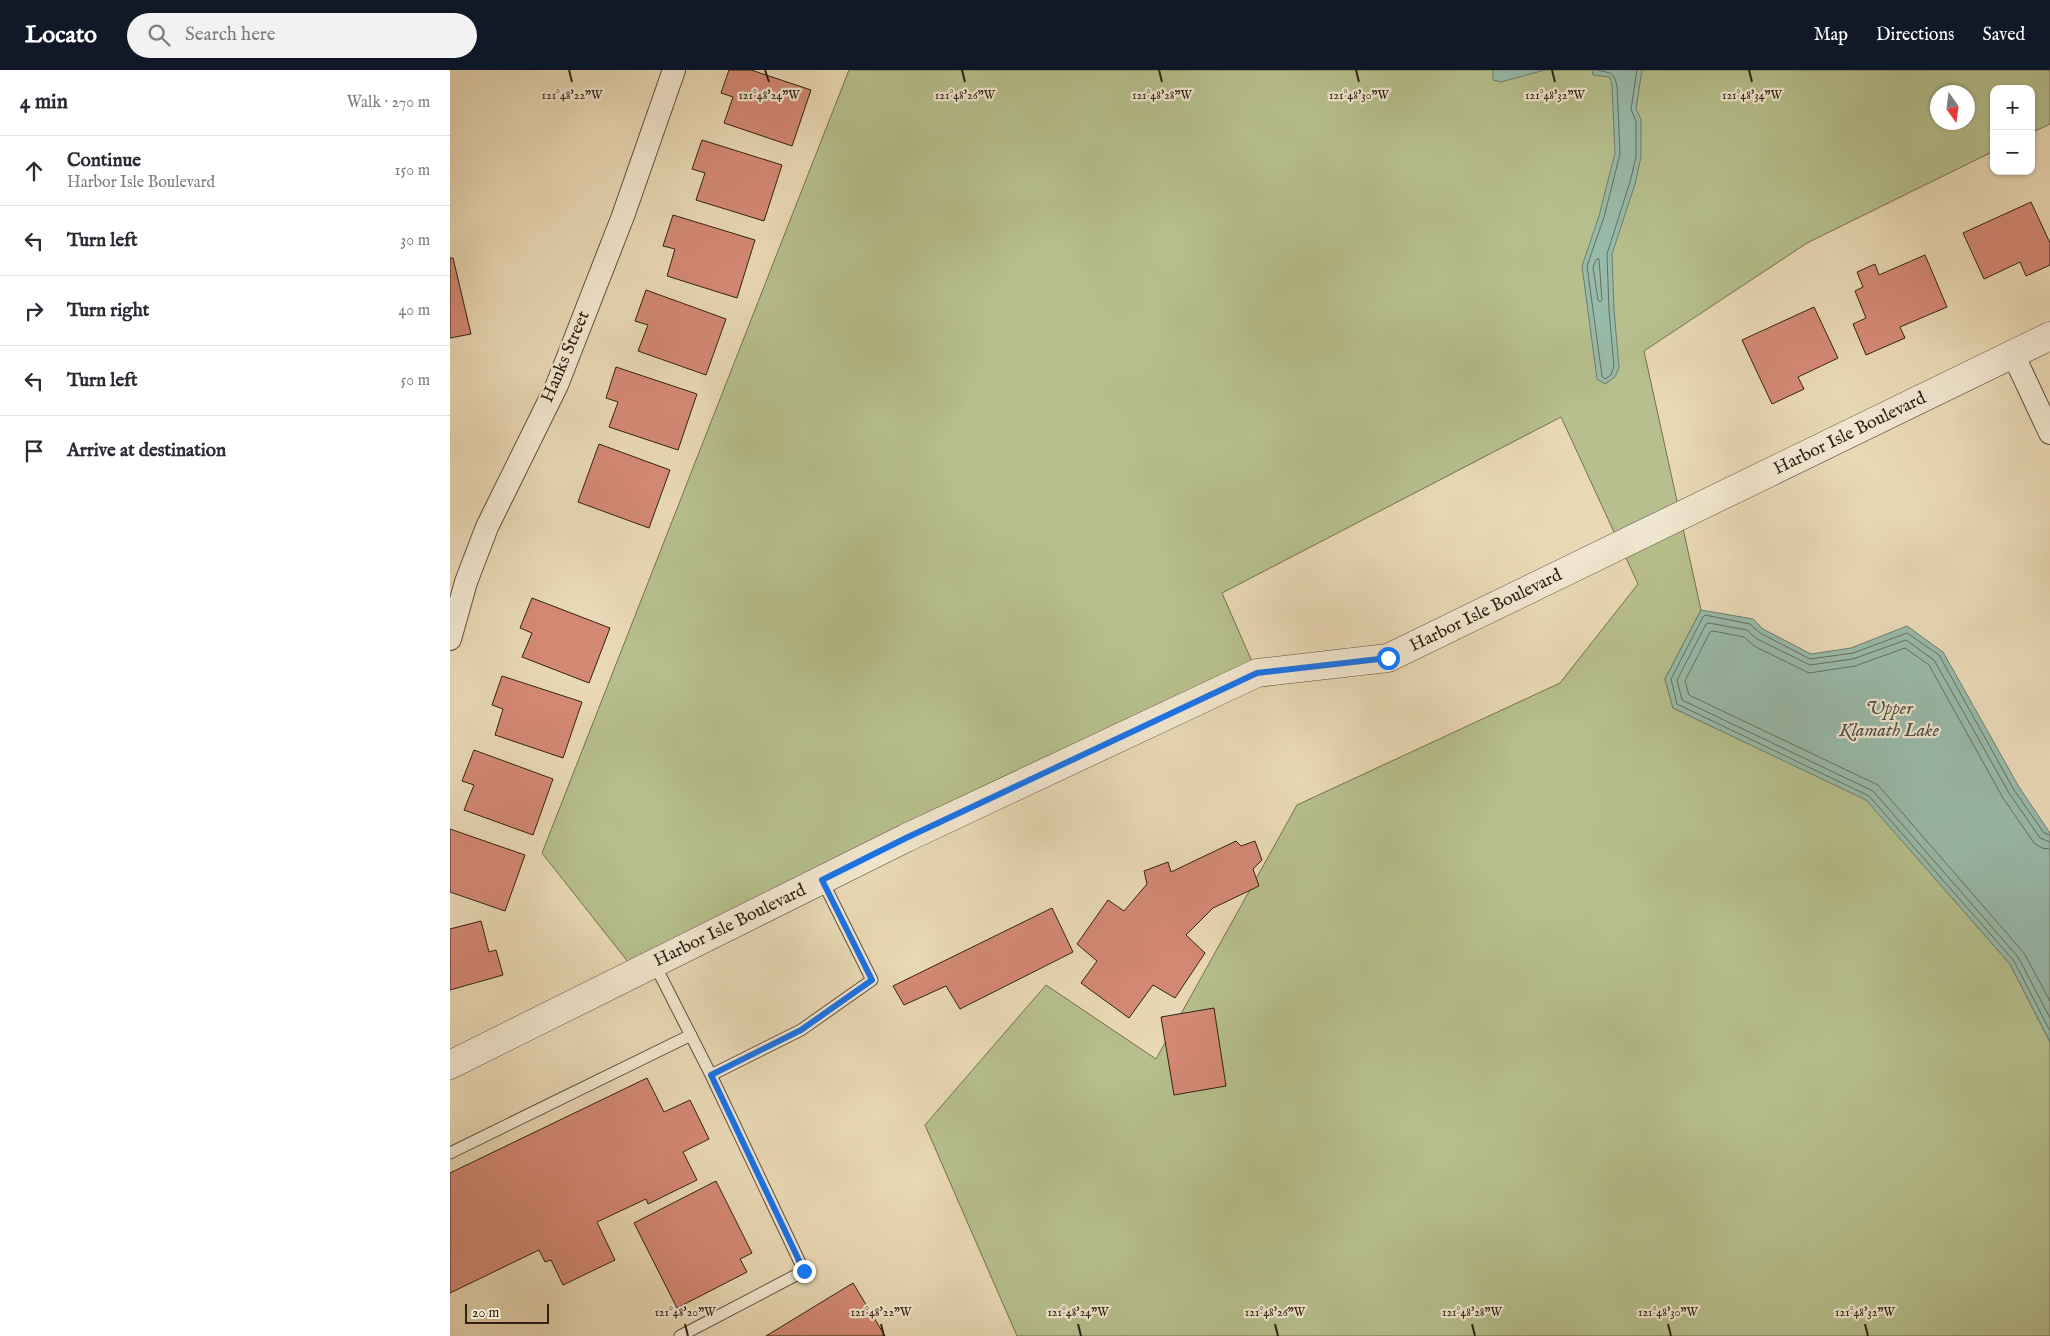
<!DOCTYPE html>
<meta charset="utf-8">
<style>
body{margin:0;font-family:"IM FELL English",serif;background:#f2f2f3;color:#2b2b33}
.controls{position:absolute;right:15px;top:15px;display:grid;overflow:hidden;border-radius:10px;box-shadow:0 1px 4px #0004}
.controls button{width:45px;height:45px;display:grid;place-items:center;padding:0;border:0;border-bottom:1px solid #e1e1e2;background:#fff;color:#2b2b33;font:25px sans-serif}
.compass{position:absolute;left:1480px;top:15px;width:45px;height:45px;border-radius:50%;background:#fff;box-shadow:0 1px 4px #0004;rotate:166deg}
.scale{position:absolute;left:15px;bottom:12px;width:84px;box-sizing:border-box;padding-left:5px;border:2px solid #302213;border-top:0;font-size:14px;line-height:18px;white-space:nowrap;color:#302213;-webkit-text-stroke:4px #f1e6cf;paint-order:stroke}
.stop{position:absolute;width:15px;height:15px;margin:-11px;border:4px solid #1a73e8;border-radius:50%;background:#fff}
.stop.end{background:#1a73e8;border-color:#fff;box-shadow:0 1px 5px #0008}
.list{margin:0;padding:0;list-style:none}
h2{display:flex;justify-content:space-between;align-items:center;height:65px;margin:0;padding:0 20px;font-size:21px}
h2 small{font-size:16px;font-weight:400;color:#7c7c81}
.list li{display:grid;grid-template-columns:32px 1fr auto;gap:15px;align-items:center;box-sizing:border-box;height:70px;padding:0 20px;border-top:1px solid #e1e1e2}
.list b{display:block;font-size:19px;white-space:nowrap}
.list p{margin:0;font-size:16px;white-space:nowrap;color:#7c7c81}
.list em{font-size:16px;font-style:normal;color:#7c7c81}
.icon{flex:none;width:28px;height:28px;fill:none;stroke:currentColor;stroke-width:2;stroke-linecap:round;stroke-linejoin:round}
.map{position:relative;flex:none;width:1600px;height:1266px;overflow:hidden}
header{display:flex;align-items:center;gap:30px;box-sizing:border-box;height:70px;padding:0 25px;background:#111827;color:#fff}
header strong{font-size:24px}
nav{display:flex;gap:28px;margin-inline-start:auto;font-size:18px}
.search{width:350px;height:45px;background:#f2f2f3;display:flex;align-items:center;gap:12px;box-sizing:border-box;padding:0 18px;border-radius:28px;color:#7c7c81;font-size:19px}
main{display:flex}
aside{flex:1;background:#fff}
.map>svg:first-child{display:block}
.green{fill:#b6bf8d;stroke:#737050;fill-rule:evenodd}
.water{fill:#98baa9;stroke:#6e7d6d}
.lines{fill:none;stroke-linecap:round;stroke-linejoin:round}
.shore{stroke:#646e5e;stroke-width:1}
.building{fill:#d48975;stroke:#302213}
.service-casing{stroke:#5e503c;stroke-width:13}
.minor-casing{stroke:#5e503c;stroke-width:24}
.tertiary-casing{stroke:#5e503c;stroke-width:29}
.service{stroke:#f1e6cf;stroke-width:11}
.minor{stroke:#f1e6cf;stroke-width:22}
.tertiary{stroke:#f1e6cf;stroke-width:28}
.route{stroke:#1a73e8;stroke-width:6}
.ticks{fill:none;stroke:#302213;stroke-width:2}
.labels{text-anchor:middle;dominant-baseline:central;stroke-width:4.5;stroke-linejoin:round;paint-order:stroke}
.street-label{font-size:18px;fill:#302213;stroke:#f1e6cf}
.water-label{font-size:19px;font-style:italic;fill:#4f5040;stroke:#f1e6cf}
.ticks-label{font-size:12px;text-anchor:middle;fill:#302213;stroke:#f1e6cf;stroke-width:4.5;stroke-linejoin:round;paint-order:stroke}
</style>
<header>
<strong>Locato</strong>
<div class="search"><svg class="icon" aria-label="search" viewBox="0 0 24 24"><circle cx="10" cy="10" r="6"/><path d="M15 15l6 6"/></svg>Search here</div>
<nav><a>Map</a><a>Directions</a><a>Saved</a></nav>
</header>
<main>
<aside>
<h2>4 min<small>Walk · 270 m</small></h2>
<ul class="list">
<li><svg class="icon" aria-label="ahead" viewBox="0 0 24 24"><path d="M12 20V5M6 11l6-6 6 6"/></svg><div><b>Continue</b><p>Harbor Isle Boulevard</p></div><em>150 m</em></li>
<li><svg class="icon" aria-label="left" viewBox="0 0 24 24"><path d="M17 20v-9H6M10 6l-5 5 5 5"/></svg><div><b>Turn left</b></div><em>30 m</em></li>
<li><svg class="icon" aria-label="right" viewBox="0 0 24 24"><path d="M7 20v-9h11M14 6l5 5-5 5"/></svg><div><b>Turn right</b></div><em>40 m</em></li>
<li><svg class="icon" aria-label="left" viewBox="0 0 24 24"><path d="M17 20v-9H6M10 6l-5 5 5 5"/></svg><div><b>Turn left</b></div><em>50 m</em></li>
<li><svg class="icon" aria-label="arrive" viewBox="0 0 24 24"><path d="M6 21V4h12l-3 4 3 4H6"/></svg><div><b>Arrive at destination</b></div></li>
</ul>
</aside>
<div class="map">
<svg width="1600" height="1266" viewBox="0 0 1600 1266">
<rect width="100%" height="100%" fill="#e9d8b5"/>
<filter id="stains"><feTurbulence type="fractalNoise" baseFrequency=".004" numOctaves="4"/><feColorMatrix values="0 0 0 0 .2 0 0 0 0 .09 0 0 0 0 .02 0 0 0 .5 -.17"/></filter>
<radialGradient id="worn" r=".72"><stop offset=".6" stop-color="#630" stop-opacity="0"/><stop offset="1" stop-color="#630" stop-opacity=".3"/></radialGradient>
<path class="green" d="M 399,0 L 1600,0 L 1600,54 L 1581,63 L 1581,19 L 1544,19 L 1544,81 L 1357,173 L 1194,281 L 1251,540 L 1215,609 L 1223,638 L 1416,729 L 1560,894 L 1600,972 L 1600,1266 L 567,1266 L 475,1055 L 596,915 L 706,989 L 847,735 L 1110,613 L 1188,514 L 1111,347 L 772,523 L 807,603 L 186,902 L 92,783 ZM 1488,22 L 1518,22 L 1518,52 L 1488,52 Z"/>
<path class="water" d="M 1043,0 L 1095,0 L 1051,12 L 1043,10 Z
M 1142,0 L 1192,0 L 1186,39 L 1191,49 L 1191,87 L 1185,114 L 1162,184 L 1164,240 L 1169,297 L 1165,307 L 1155,314 L 1147,309 L 1132,196 L 1149,146 L 1165,83 L 1162,16 L 1160,7 L 1143,5 Z
M 1251,540 L 1303,549 L 1313,559 L 1361,584 L 1401,578 L 1457,556 L 1493,582 L 1569,717 L 1600,763 L 1600,972 L 1560,894 L 1416,730 L 1223,638 L 1215,609 Z"/>
<g class="lines">
<path class="shore" d="M 1147,0 C 1161,4 1163,0 1167,16 L 1170,84 L 1154,147 L 1137,196 L 1152,306 L 1155,309 L 1161,305 L 1164,296 L 1159,241 L 1157,184 L 1180,112 L 1186,87 L 1186,51 L 1181,39 L 1187,0
M 1149,189 L 1152,230 L 1150,232 L 1148,230 L 1143,197 L 1146,190 Z
M 1600,765 L 1594,763 L 1564,720 L 1489,585 L 1457,563 L 1403,583 L 1360,589 L 1310,563 L 1300,554 L 1255,545 L 1253,547 L 1221,609 L 1227,634 L 1419,726 L 1564,891 L 1600,961
M 1600,772 L 1590,768 L 1559,723 L 1484,590 L 1456,570 L 1403,589 L 1360,595 L 1307,569 L 1297,560 L 1259,553 L 1256,554 L 1227,610 L 1232,630 L 1423,721 L 1568,887 L 1600,948
M 1600,779 L 1592,778 L 1584,773 L 1553,728 L 1479,595 L 1455,578 L 1405,596 L 1359,603 L 1304,576 L 1294,567 L 1263,561 L 1260,562 L 1235,611 L 1239,625 L 1428,715 L 1574,883 L 1600,931"/>
</g>
<path class="building" d="M 279,0 L 301,0 L 361,20 L 342,76 L 274,53 L 283,27 L 271,23 Z
M 252,70 L 332,95 L 314,151 L 246,130 L 255,103 L 242,99 Z
M 1581,132 L 1600,173 L 1600,195 L 1576,206 L 1570,192 L 1534,209 L 1513,163 Z
M 223,145 L 305,170 L 287,228 L 217,206 L 225,179 L 213,176 Z
M 1475,185 L 1497,237 L 1450,257 L 1455,268 L 1416,285 L 1403,254 L 1416,248 L 1405,221 L 1413,217 L 1407,202 L 1425,194 L 1429,205 Z
M 0,188 L 3,188 L 21,264 L 0,268 Z
M 196,220 L 276,249 L 256,305 L 188,281 L 198,255 L 185,251 Z
M 1364,237 L 1388,288 L 1348,307 L 1354,319 L 1322,334 L 1292,270 Z
M 166,297 L 247,324 L 228,380 L 159,357 L 168,332 L 156,328 Z
M 149,374 L 220,400 L 199,458 L 128,432 Z
M 82,528 L 160,558 L 139,613 L 72,587 L 82,563 L 70,558 Z
M 52,606 L 132,632 L 113,688 L 45,665 L 53,639 L 42,635 Z
M 24,680 L 103,709 L 83,765 L 14,740 L 24,715 L 12,711 Z
M 0,759 L 75,785 L 55,841 L 0,822 Z
M 786,771 L 791,776 L 805,771 L 812,790 L 803,799 L 809,816 L 763,838 L 736,865 L 755,883 L 725,928 L 703,915 L 679,948 L 631,913 L 647,891 L 627,874 L 658,830 L 674,841 L 697,814 L 694,801 L 718,792 L 721,802 Z
M 602,838 L 623,882 L 510,939 L 496,916 L 454,935 L 443,916 Z
M 31,851 L 39,882 L 46,880 L 53,905 L 0,920 L 0,859 Z
M 764,938 L 776,1016 L 724,1025 L 711,947 Z
M 197,1008 L 214,1042 L 240,1030 L 259,1069 L 233,1082 L 247,1110 L 198,1134 L 196,1129 L 147,1152 L 165,1190 L 113,1215 L 101,1190 L 95,1192 L 89,1180 L 0,1223 L 0,1103 Z
M 266,1111 L 302,1183 L 290,1189 L 297,1202 L 227,1238 L 184,1153 Z
M 403,1213 L 435,1266 L 316,1266 Z"/>
<g class="lines">
<g class="service-casing">
<path id="service" d="M 204,893 L 261,1005 L 354,1201 L 230,1266
M 261,1005 L 351,960 L 422,910 L 372,810
M 0,1083 L 241,965"/>
</g>
<g class="minor-casing">
<path id="minor" d="M 1563,284 L 1600,363
M 0,569 L 16,512 L 37,457 L 107,315 L 173,146 L 224,0"/>
</g>
<g class="tertiary-casing">
<path id="tertiary" d="M 0,995 L 456,768 L 807,603 L 938,588 L 1600,266"/>
</g>
<use href="#service" class="service"/>
<use href="#minor" class="minor"/>
<use href="#tertiary" class="tertiary"/>
</g>
<g class="lines">
<path class="route" d="M 354,1201 L 261,1005 L 351,960 L 422,910 L 372,810 L 456,768 L 807,603 L 938,588"/>
</g>
<path class="ticks" d="M 119,0 L 122,12M 315,0 L 319,12M 512,0 L 515,12M 709,0 L 712,12M 906,0 L 909,12M 1102,0 L 1105,12M 1299,0 L 1302,12M 235,1254 L 238,1266M 431,1254 L 434,1266M 628,1254 L 631,1266M 825,1254 L 828,1266M 1022,1254 L 1025,1266M 1218,1254 L 1221,1266M 1415,1254 L 1418,1266"/>
<g class="labels">
<g class="street-label">
<text transform="translate(116 287) rotate(-67)">Hanks Street</text>
<text transform="translate(1400 364) rotate(-26)">Harbor Isle Boulevard</text>
<text transform="translate(1036 541) rotate(-26)">Harbor Isle Boulevard</text>
<text transform="translate(280 856) rotate(-26)">Harbor Isle Boulevard</text>
</g>
<g class="water-label">
<text x="1439" y="639">Upper<tspan x="1439" dy="22">Klamath Lake</tspan></text>
</g>
</g>
<g class="ticks-label">
<text x="122" y="29">121°48'22"W</text>
<text x="319" y="29">121°48'24"W</text>
<text x="515" y="29">121°48'26"W</text>
<text x="712" y="29">121°48'28"W</text>
<text x="909" y="29">121°48'30"W</text>
<text x="1105" y="29">121°48'32"W</text>
<text x="1302" y="29">121°48'34"W</text>
<text x="235" y="1246">121°48'20"W</text>
<text x="431" y="1246">121°48'22"W</text>
<text x="628" y="1246">121°48'24"W</text>
<text x="825" y="1246">121°48'26"W</text>
<text x="1022" y="1246">121°48'28"W</text>
<text x="1218" y="1246">121°48'30"W</text>
<text x="1415" y="1246">121°48'32"W</text>
</g>
<rect width="100%" height="100%" filter="url(#stains)"/>
<rect width="100%" height="100%" fill="url(#worn)"/>
</svg>
<div class="controls">
<button>+</button>
<button>−</button>
</div>
<svg class="compass" viewBox="-18 -18 36 36"><path d="M0-13l5 13h-10z" fill="#e53935"/><path d="M0 13l5-13h-10z" fill="#7c7c81"/></svg>
<div class="scale">20 m</div>
<div class="stop" style="left:938px;top:588px"></div>
<div class="stop end" style="left:354px;top:1201px"></div>
</div>
</main>
